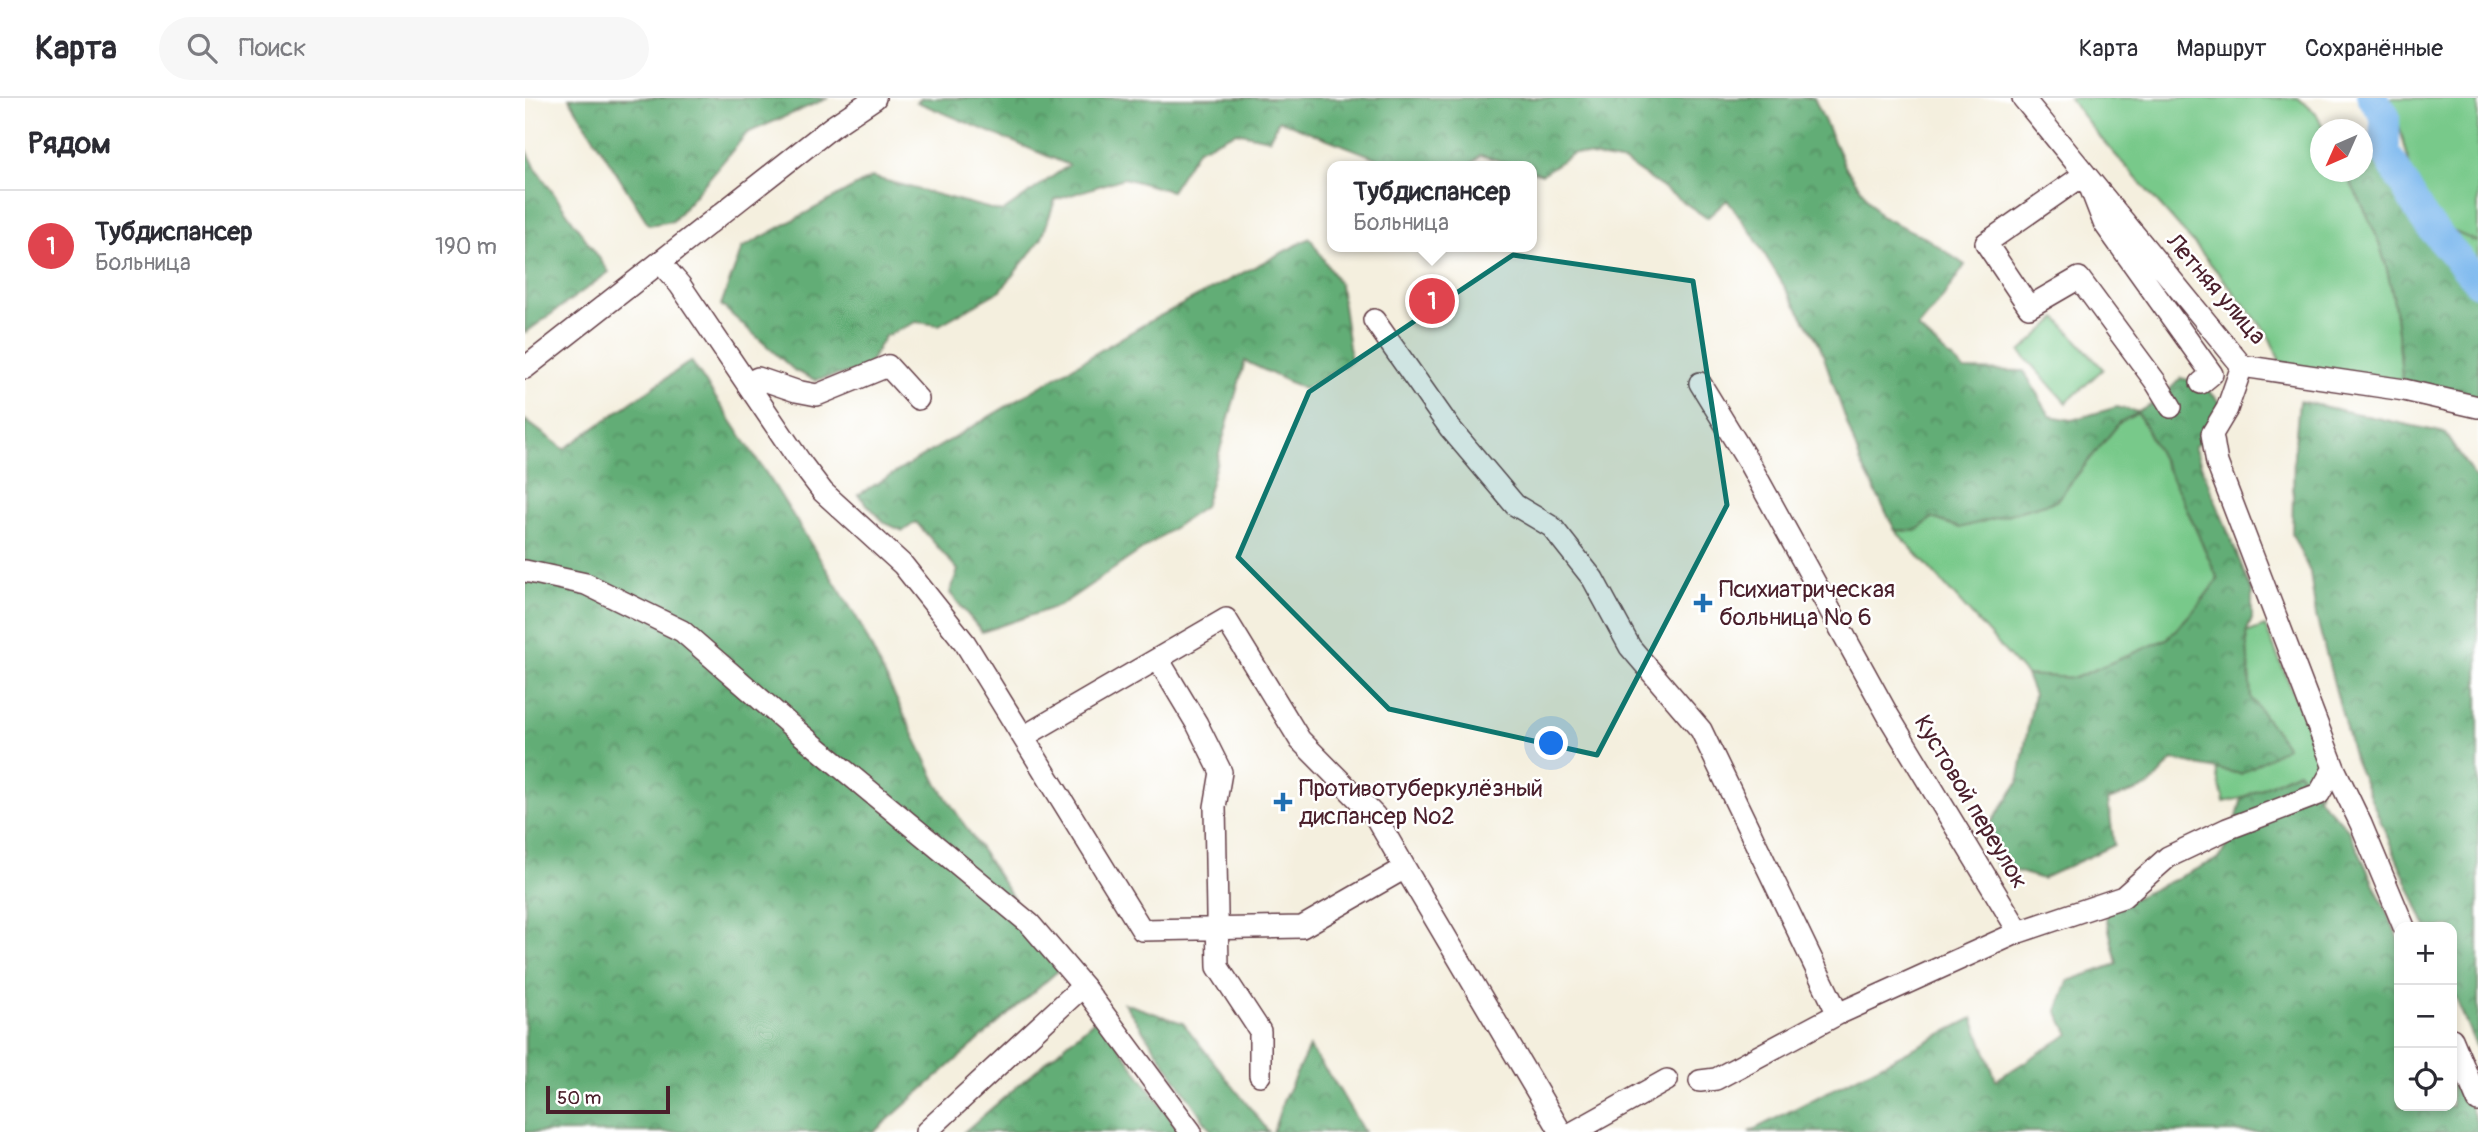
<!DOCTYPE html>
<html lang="ru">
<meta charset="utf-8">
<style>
body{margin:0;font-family:Pangolin,sans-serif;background:#f7f7f7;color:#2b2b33}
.controls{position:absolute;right:21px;bottom:21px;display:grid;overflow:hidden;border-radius:14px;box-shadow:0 4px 10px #0003}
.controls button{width:63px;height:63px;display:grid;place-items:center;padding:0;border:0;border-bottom:2px solid #e1e1e2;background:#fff;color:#2b2b33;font:35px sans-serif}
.compass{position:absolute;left:1785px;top:21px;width:63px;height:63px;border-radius:50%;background:#fff;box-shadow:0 4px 10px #0003;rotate:225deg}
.scale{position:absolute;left:21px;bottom:18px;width:124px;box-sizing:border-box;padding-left:7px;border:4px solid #4a1f2b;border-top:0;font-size:19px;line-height:24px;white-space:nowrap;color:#4a1f2b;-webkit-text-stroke:5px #fff;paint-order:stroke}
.you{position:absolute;left:1027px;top:646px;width:24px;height:24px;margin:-18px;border:5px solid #fff;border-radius:50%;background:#1a73e8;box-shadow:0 0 0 10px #1a73e833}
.badge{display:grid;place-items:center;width:46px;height:46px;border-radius:50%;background:#1f6fb2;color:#fff;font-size:23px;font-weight:700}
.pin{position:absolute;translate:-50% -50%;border:4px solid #fff;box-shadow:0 2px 7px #0006}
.popup{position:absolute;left:802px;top:63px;width:210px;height:91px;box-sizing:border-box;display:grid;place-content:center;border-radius:14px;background:#fff;filter:drop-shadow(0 2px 5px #0005);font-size:23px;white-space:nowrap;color:#7c7c81}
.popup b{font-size:26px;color:#2b2b33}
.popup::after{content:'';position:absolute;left:50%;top:100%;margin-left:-14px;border:14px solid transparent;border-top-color:#fff}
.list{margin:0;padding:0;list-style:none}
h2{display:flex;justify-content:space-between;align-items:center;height:91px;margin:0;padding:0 28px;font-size:30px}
h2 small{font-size:23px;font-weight:400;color:#7c7c81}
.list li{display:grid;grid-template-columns:46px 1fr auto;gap:21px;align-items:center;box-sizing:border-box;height:112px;padding:0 28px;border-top:2px solid #e1e1e2}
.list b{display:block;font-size:26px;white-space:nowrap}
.list p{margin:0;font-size:23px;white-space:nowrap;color:#7c7c81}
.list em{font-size:23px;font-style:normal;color:#7c7c81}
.icon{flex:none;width:38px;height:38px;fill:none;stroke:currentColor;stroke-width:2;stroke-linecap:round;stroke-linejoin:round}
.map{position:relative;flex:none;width:1953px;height:1034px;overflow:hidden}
header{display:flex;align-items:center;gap:42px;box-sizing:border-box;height:98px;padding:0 35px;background:#fff;border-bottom:2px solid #e1e1e2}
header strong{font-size:33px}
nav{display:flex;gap:38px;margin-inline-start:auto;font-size:24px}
.search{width:490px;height:63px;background:#f7f7f7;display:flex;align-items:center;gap:18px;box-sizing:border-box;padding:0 24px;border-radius:38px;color:#7c7c81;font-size:26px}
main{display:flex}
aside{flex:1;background:#fff}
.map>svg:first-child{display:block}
.green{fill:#78c98a;stroke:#61745a;stroke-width:2}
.forest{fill:url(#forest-crowns);stroke:#566650;stroke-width:2}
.wetland{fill:url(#wetland-marsh);stroke:#61745a;stroke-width:2}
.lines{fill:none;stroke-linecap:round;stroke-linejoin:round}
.river{stroke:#7bb8ee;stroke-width:30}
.minor-casing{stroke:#643e46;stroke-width:24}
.minor{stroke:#fff;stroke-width:21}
.marked{fill:#0f766e;fill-opacity:0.2;stroke:#0f766e;stroke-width:5;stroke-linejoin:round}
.poi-dot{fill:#1f6fb2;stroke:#fff;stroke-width:2.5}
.labels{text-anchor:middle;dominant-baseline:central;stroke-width:5;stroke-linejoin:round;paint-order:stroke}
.street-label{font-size:24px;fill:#4a1f2b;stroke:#fff}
.poi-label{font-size:24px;fill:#4a1f2b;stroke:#fff;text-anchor:start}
</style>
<header>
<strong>Карта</strong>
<div class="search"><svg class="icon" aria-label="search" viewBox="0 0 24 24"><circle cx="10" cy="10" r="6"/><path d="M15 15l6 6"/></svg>Поиск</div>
<nav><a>Карта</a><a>Маршрут</a><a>Сохранённые</a></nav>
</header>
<main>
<aside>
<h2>Рядом<small></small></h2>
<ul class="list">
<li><span class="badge" style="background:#e0444e">1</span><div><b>Тубдиспансер</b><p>Больница</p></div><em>190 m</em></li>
</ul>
</aside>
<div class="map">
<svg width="1953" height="1034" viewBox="0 0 1953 1034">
<defs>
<pattern id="forest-crowns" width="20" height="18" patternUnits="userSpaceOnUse" patternTransform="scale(1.75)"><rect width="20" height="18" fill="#62ad76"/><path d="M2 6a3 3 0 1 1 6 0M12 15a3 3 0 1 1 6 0" fill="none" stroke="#538c61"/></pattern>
<pattern id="wetland-marsh" width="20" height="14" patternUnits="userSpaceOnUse" patternTransform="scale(1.75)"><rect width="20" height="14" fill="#78c98a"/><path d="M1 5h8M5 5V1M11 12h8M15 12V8" fill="none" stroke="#69ac77"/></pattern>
</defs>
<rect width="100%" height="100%" fill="#fff"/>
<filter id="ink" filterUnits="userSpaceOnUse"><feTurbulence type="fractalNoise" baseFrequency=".0143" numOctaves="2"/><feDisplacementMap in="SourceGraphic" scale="14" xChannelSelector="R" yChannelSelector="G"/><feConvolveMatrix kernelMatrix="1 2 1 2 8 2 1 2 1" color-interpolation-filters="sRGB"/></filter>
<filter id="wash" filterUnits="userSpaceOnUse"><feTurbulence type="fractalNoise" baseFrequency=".00686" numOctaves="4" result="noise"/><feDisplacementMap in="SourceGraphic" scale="28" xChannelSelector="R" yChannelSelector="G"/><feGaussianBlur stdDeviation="1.57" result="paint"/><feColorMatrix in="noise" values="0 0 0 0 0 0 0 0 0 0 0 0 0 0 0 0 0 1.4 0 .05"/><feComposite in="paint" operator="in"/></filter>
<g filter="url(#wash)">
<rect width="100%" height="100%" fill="#f4efde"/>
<path class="green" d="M 1544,0 L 1773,0 L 1791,15 L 1799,31 L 1796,32 L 1796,74 L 1820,74 C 1830,94 1843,116 1851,137 C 1869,184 1874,233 1877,282 L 1756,266 L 1743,236 L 1672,149 L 1573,37 Z
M 1855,0 L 1953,0 L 1953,144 L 1899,121 L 1873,23 Z
M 1532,220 L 1578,271 L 1541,305 L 1495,254 Z
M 1613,315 L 1656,398 L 1693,481 L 1671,510 L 1642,541 L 1550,580 L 1501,577 L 1370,432 L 1391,433 L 1407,420 L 1531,403 L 1595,324 Z
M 1740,528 L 1796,660 L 1794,696 L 1773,673 L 1717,700 L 1699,704 L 1691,671 L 1716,676 L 1726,600 L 1721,535 Z"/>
<path class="forest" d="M 44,0 L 303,0 L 222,35 L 148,123 L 124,127 Z
M 397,0 L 1289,0 L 1320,68 L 1355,118 L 1401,140 L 1440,167 L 1417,201 L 1393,230 L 1439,272 L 1499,273 L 1525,318 L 1547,322 L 1592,309 L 1613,314 L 1635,301 L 1656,280 L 1676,285 L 1702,311 L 1687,336 L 1669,349 L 1727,494 L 1727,521 L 1721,535 L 1726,600 L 1762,649 L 1716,676 L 1648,662 L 1623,689 L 1583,702 L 1589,747 L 1517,781 L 1471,767 L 1459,735 L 1493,685 L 1509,597 L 1501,577 L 1550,580 L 1642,541 L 1671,510 L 1693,481 L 1656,398 L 1613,315 L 1595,324 L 1531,403 L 1435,430 L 1407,420 L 1391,433 L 1370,432 L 1336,365 L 1294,245 L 1226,134 L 1202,102 L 1182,120 L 1100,64 L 1049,55 L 1017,76 L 1007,73 L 1007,68 L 992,68 L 955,57 L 945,68 L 852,68 L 854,61 L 754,22 L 744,41 L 711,34 L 673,51 L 646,93 L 599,80 L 530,102 L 517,140 L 476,192 L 414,227 L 391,224 L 360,238 L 341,271 L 290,282 L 270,273 L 196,207 L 217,150 L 347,79 L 477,114 L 544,67 L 392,4 Z
M 0,49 L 12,72 L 84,174 L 0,235 Z
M 1860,53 L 1899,121 L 1953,184 L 1953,301 L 1877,282 C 1874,233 1869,184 1851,137 C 1843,116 1830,94 1820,74 L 1838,74 L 1838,63 Z
M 785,140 L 815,187 L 826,263 L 779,291 L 720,263 L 679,409 L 536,507 L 457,534 L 425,495 L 433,472 L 391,424 L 378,433 L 360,425 L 333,397 L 623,224 Z
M 166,263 L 249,387 L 333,522 L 413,687 L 535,871 L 349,1034 L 0,1034 L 0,322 L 39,351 Z
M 1774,303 L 1920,335 L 1953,384 L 1953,953 L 1927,891 L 1927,829 L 1901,829 L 1829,661 L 1791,518 L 1785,474 L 1767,436 L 1769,356 Z
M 1773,673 L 1797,704 L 1824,732 L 1874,841 L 1874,1008 L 1927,1008 L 1927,959 L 1953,1028 L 1953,1034 L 1224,1034 L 1448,920 L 1471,982 L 1544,936 L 1532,913 L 1543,883 L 1592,866 L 1580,814 L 1695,760 L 1708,733 L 1717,700 Z
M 599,905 L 658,925 L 744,1034 L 687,1034 Z
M 573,919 L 655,1034 L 439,1034 Z
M 784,949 L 812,988 L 839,1034 L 748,1034 L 758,1003 Z"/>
<path class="wetland" d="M 1899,121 L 1953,144 L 1953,184 Z"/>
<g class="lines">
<path class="river" d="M 1847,0 L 1860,17 L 1860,53 L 1899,121 L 1953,184"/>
</g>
</g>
<g filter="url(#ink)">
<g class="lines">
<g class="minor-casing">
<path id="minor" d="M 1498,0 L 1717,268 L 1879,292 L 1953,309
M 135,164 L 155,187 L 276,365 L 298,394 L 378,467 L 440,545 L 617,832 L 777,829 L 880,770 L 1036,1034
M 849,222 L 925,330 L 990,407 L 1027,429 L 1068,481 L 1105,549 L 1176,632 L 1313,916 L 1494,834
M 1717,268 L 1702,311 L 1687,336 L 1692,365 L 1809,670 L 1836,726 L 1879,829
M 0,270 L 307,29 L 350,0
M 222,285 L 233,280 L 271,293 L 292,297 L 363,268 L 393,301
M 1175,285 L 1224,365 L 1364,619 L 1494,834 L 1598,799 L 1643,759 L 1702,731 L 1794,696 L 1809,670
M 1646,309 L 1630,283 L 1554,180 L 1504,209 L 1461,145 L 1560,76 L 1579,125 L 1687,276 L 1676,285
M 0,473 L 61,486 L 157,533 L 272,633 L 505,826 L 558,888 L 666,1034
M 633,561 L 672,626 L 696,674 L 690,709 L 693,869 L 735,933 L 735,977
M 498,639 L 701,521 L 775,642 L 850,718 L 880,770
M 1927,941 L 1953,1003
M 1175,983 L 1191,981 L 1313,916
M 401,1034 L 558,888
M 1049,1034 L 1142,982"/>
</g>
<use href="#minor" class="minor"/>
</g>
</g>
<path class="marked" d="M 988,157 L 1168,183 L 1202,407 L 1072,657 L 864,611 L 713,459 L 784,294 Z"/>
<g class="poi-dot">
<path d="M1174.5 494.5h7v7h7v7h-7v7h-7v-7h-7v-7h7z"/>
<path d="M754.5 693.5h7v7h7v7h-7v7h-7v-7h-7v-7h7z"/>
</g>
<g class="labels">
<g class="street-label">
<text transform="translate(1691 191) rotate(49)">Летняя улица</text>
<text transform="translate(1446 704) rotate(59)">Кустовой переулок</text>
</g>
<g class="poi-label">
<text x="1194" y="491">Психиатрическая<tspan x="1194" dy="28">больница № 6</tspan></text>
<text x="774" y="690">Противотуберкулёзный<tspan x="774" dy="28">диспансер №2</tspan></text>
</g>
</g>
</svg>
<div class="controls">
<button>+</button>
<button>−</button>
<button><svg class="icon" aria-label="locate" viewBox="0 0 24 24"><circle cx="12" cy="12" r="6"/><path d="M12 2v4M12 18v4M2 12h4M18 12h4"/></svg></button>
</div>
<svg class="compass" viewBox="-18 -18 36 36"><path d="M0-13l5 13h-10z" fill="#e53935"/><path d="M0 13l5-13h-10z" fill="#7c7c81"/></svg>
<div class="scale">50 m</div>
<div class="you"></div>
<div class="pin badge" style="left:907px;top:203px;background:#e0444e">1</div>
<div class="popup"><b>Тубдиспансер</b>Больница</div>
</div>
</main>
